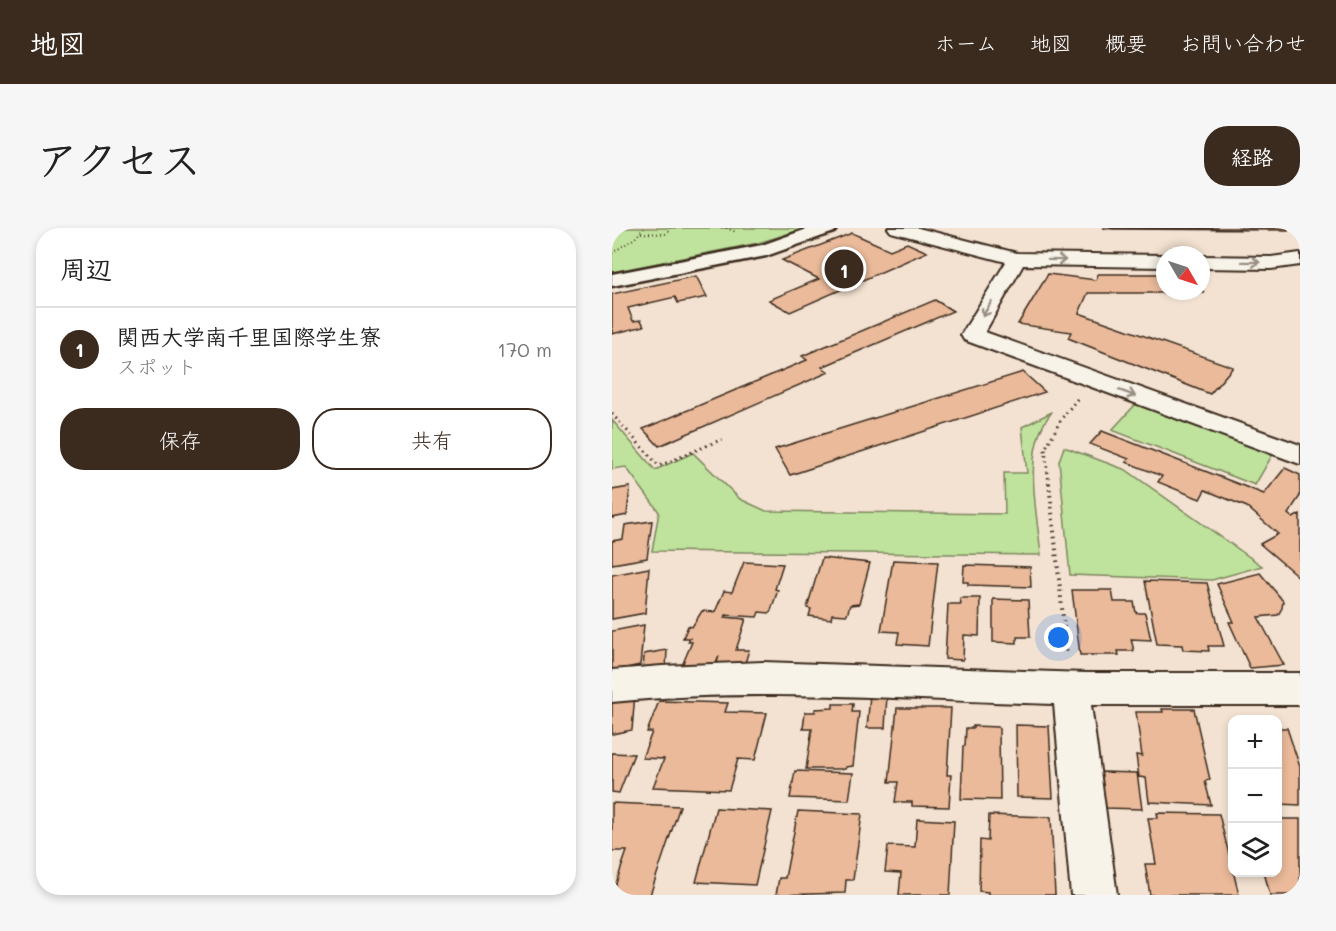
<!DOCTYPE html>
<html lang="ja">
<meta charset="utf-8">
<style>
body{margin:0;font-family:Mali,"Klee One",sans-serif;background:#f6f6f6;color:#222}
.controls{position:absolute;right:18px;bottom:18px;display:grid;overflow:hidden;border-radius:12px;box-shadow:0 3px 9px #0003}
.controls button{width:54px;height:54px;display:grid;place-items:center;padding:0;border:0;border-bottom:2px solid #e0e0e0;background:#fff;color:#222;font:30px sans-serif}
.compass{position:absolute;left:544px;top:18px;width:54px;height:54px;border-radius:50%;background:#fff;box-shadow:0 3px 9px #0003;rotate:129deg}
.you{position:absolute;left:447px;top:410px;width:21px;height:21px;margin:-15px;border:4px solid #fff;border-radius:50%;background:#1a73e8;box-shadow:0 0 0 9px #1a73e833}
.badge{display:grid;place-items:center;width:39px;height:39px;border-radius:50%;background:#3b2a1e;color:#fff;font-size:20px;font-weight:700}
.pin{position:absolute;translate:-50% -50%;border:3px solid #fff;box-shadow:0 2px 6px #0006}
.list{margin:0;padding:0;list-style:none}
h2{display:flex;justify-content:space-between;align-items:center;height:78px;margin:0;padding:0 24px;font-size:26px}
h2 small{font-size:20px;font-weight:400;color:#767676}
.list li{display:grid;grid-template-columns:39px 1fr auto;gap:18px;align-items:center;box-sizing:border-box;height:84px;padding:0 24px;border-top:2px solid #e0e0e0}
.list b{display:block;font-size:22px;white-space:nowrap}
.list p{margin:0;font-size:20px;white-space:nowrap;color:#767676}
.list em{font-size:20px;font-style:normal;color:#767676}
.actions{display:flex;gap:12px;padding:18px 24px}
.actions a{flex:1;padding:14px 0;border:2px solid #3b2a1e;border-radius:24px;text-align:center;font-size:21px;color:#3b2a1e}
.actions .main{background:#3b2a1e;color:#fff}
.icon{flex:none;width:33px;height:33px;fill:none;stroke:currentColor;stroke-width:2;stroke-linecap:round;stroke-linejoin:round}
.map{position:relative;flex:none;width:688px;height:667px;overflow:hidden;border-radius:24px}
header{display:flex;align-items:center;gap:36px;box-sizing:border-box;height:84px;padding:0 30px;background:#3b2a1e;color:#fff}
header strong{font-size:28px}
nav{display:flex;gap:33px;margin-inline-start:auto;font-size:21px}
.intro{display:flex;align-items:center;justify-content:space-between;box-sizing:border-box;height:144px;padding:0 36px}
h1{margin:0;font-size:42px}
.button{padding:15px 27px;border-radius:24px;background:#3b2a1e;color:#fff;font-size:21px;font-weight:700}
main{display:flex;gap:36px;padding:0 36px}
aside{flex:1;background:#fff;border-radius:24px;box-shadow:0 3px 9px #0003}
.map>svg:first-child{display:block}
.green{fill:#bfe39d;stroke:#7d865e;stroke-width:1.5}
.building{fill:#eaba9a;stroke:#3b2a1e;stroke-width:1.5}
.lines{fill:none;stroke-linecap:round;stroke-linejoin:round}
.street-casing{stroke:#3b2a1e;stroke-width:4}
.secondary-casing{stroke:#3b2a1e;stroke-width:5}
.path-far2{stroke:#3b2a1e;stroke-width:2;stroke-dasharray:1 3;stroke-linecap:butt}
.path-far1{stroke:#3b2a1e;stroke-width:3;stroke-dasharray:1.5 4;stroke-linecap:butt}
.path{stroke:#3b2a1e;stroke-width:4;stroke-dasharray:1.5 4.5;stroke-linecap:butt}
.street{fill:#f7f3e8;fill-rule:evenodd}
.secondary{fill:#f7f3e8;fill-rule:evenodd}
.oneway{stroke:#998e83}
</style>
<header>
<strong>地図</strong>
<nav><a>ホーム</a><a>地図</a><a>概要</a><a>お問い合わせ</a></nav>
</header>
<div class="intro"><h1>アクセス</h1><a class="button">経路</a></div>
<main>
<aside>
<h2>周辺<small></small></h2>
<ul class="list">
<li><span class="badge">1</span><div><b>関西大学南千里国際学生寮</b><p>スポット</p></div><em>170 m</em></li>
</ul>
<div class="actions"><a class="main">保存</a><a>共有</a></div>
</aside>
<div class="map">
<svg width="688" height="667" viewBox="0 0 688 667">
<rect width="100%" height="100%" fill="#f3e2d1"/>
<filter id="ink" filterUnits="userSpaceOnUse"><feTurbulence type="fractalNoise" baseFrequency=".0167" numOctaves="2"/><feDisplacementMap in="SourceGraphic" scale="12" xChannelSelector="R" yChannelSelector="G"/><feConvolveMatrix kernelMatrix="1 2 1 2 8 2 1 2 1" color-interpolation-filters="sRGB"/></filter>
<g filter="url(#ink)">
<path class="green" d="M 0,0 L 195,0 L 146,15 L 0,44 Z
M 524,176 L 661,226 L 643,257 L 500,202 Z
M 440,184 C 409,220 425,283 429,327 L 40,323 L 47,284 L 14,239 L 0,241 L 0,192 L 43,242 L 81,225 L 128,271 L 154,283 L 393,286 L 392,245 L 415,245 L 410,199 Z
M 452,219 L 514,242 L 650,338 L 600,352 L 458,347 L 447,233 Z"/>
<path class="building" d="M 491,0 L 675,0 L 676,2 L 501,1 Z
M 240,5 L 278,22 L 295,15 L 315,24 L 178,84 L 157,72 L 207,51 L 170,32 Z
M 436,46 L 484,52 L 486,46 L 553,46 L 553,63 L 589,63 L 589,57 L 592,65 L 476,65 L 467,85 L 621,139 L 598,166 L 456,110 L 459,104 L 406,96 Z
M 84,48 L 95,69 L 66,75 L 63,69 L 16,80 L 21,93 L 29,92 L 32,98 L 0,106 L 0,66 Z
M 323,72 L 341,83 L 210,139 L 217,144 L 47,218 L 31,201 L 195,132 L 190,128 Z
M 411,144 L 433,164 L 178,247 L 163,221 Z
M 490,203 L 652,266 L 673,240 L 688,247 L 688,268 L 676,286 L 681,290 L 688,286 L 688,350 L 648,316 L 666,306 L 635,279 L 593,262 L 588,271 L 546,254 L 550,248 L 514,234 L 517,231 L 478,216 Z
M 18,259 L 15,287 L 0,290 L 0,262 Z
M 40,293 L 35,330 L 0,336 L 0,313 L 11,311 L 13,297 Z
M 210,330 L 258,335 L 247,376 L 238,377 L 235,387 L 220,386 L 219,391 L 197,388 L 199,381 L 195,380 L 197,373 Z
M 281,332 L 326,334 L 316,418 L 285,416 L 287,404 L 269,403 Z
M 132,334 L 171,336 L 163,361 L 166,362 L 158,385 L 147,384 L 145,389 L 114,387 L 113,389 L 134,391 L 124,422 L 137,422 L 130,445 L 102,444 L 107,428 L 101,443 L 69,440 L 80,414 L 76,414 L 78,410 L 71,410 L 76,398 L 80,399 L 90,383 L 103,384 L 112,363 L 120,364 Z
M 352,337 L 418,339 L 419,359 L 356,357 L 356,354 L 351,354 Z
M 37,340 L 33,385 L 0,391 L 0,347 Z
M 648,345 L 671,373 L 670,380 L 666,387 L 646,389 L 672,437 L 638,440 L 617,394 L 622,394 L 605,356 Z
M 533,353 L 595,355 L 612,418 L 596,418 L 597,423 L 571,422 L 570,417 L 545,416 Z
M 460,362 L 500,362 L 502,374 L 522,374 L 524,385 L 533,385 L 539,412 L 519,411 L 522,423 L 506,423 L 507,427 L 468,427 Z
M 348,370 L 368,370 L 367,408 L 352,407 L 351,432 L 333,431 L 336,376 L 349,376 Z
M 381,371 L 416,372 L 418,409 L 405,409 L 405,415 L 381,414 Z
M 32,397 L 28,437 L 0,443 L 0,403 Z
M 55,422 L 54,440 L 31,445 L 32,426 Z
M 23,466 L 20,502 L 0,506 L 0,471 Z
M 258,467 L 275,467 L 273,500 L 255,500 Z
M 47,473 L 116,475 L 113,484 L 155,485 L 143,532 L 126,531 L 117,562 L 41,559 L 52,531 L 30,530 L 40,504 L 35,504 Z
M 221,476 L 241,476 L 240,484 L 247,484 L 241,538 L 234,539 L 234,541 L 194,541 L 200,501 L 191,501 L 193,484 L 203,484 L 203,481 L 221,480 Z
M 285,480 L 339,480 L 335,547 L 339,547 L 337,579 L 300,578 L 300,574 L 283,574 L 286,554 L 277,554 Z
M 550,481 L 582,481 L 598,552 L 593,553 L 599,577 L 537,574 L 534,550 L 527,549 L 524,527 L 530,528 L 524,484 L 551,484 Z
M 404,497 L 437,498 L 441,570 L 405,569 Z
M 361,498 L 386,499 L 387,501 L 388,572 L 349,571 L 351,518 L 353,518 L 354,500 L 361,500 Z
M 666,500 L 675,500 L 688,539 L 688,577 L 666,576 Z
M 0,525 L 22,526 L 7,565 L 0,564 Z
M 183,543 L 241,545 L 237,572 L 178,570 Z
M 489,544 L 525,545 L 530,581 L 492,580 Z
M 0,575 L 68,578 L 38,667 L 0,667 L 15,623 L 0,623 Z
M 104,580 L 160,583 L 143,657 L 84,654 Z
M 186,583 L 250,586 L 241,652 L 234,652 L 233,665 L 164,667 L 167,650 L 173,650 Z
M 545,585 L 607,586 L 627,667 L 538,667 L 533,636 L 544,636 L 536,590 L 546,590 Z
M 377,587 L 439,589 L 443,667 L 376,667 L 376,664 L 367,663 L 368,612 L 376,613 Z
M 305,591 L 342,593 L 338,667 L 287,667 L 289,645 L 273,644 L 276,618 L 303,619 Z
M 666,591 L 688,591 L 688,667 L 658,667 L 652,644 L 666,644 Z"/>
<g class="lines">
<g class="street-casing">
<path id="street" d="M 276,0 L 306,0 L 405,25 L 553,27 L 553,39 L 411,37 L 373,104 L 688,217 L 688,236 L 352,112 L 349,107 L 394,34 L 279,4 Z
M 688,25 L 688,37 L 659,41 L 589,40 L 589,28 L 659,29 Z
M 151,434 L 474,445 L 688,445 L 688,477 L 479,477 L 505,667 L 459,667 L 442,476 C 294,472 148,459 0,474 L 0,442 L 50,438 Z"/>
</g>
<g class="secondary-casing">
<path id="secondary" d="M 198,0 L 225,0 L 222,4 L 154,28 L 0,58 L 0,46 L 150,17 Z"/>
</g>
<path class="path-far2" d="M 114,0 L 124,4
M 29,5 L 54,6 L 58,0
M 0,25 L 23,10 L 32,0"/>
<path class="path-far1" d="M 0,186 L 47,238 L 113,210
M 437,256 L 433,221 L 450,190 L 466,170"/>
<path class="path" d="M 437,255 L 455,428"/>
<use href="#street" class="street"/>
<use href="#secondary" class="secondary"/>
</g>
<defs><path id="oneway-shaft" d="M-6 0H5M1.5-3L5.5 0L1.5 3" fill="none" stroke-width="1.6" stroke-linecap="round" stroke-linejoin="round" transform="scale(1.5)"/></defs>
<g class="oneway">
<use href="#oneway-shaft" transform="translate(445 32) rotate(1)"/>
<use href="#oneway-shaft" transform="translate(639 34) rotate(1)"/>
<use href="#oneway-shaft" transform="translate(375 81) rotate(121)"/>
<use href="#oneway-shaft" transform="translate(515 165) rotate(20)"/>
</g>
</g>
</svg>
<div class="controls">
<button>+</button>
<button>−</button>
<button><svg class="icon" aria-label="layers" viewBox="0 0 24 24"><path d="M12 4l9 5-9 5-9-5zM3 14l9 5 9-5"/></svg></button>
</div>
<svg class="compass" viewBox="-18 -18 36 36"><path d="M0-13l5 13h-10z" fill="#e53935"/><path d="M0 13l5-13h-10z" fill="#767676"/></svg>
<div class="you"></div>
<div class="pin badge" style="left:232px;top:41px">1</div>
</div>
</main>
